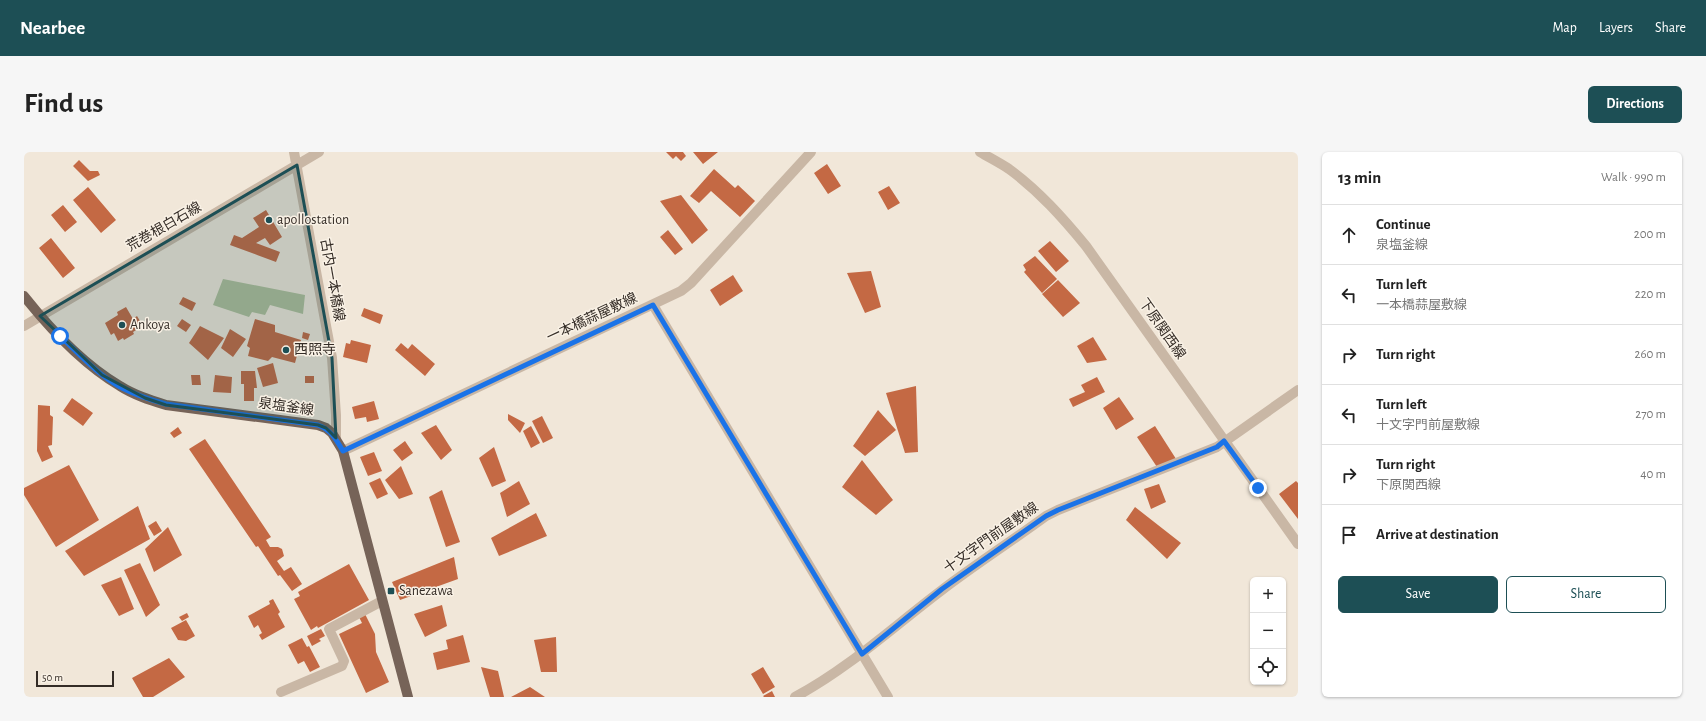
<!DOCTYPE html>
<meta charset="utf-8">
<style>
body{margin:0;font-family:"Alegreya Sans","Noto Sans JP",sans-serif;background:#f6f6f6;color:#222}
.controls{position:absolute;right:12px;bottom:12px;display:grid;overflow:hidden;border-radius:6px;box-shadow:0 1px 3px #0004}
.controls button{width:36px;height:36px;display:grid;place-items:center;padding:0;border:0;border-bottom:1px solid #e0e0e0;background:#fff;color:#222;font:20px sans-serif}
.scale{position:absolute;left:12px;bottom:10px;width:78px;box-sizing:border-box;padding-left:4px;border:2px solid #342c26;border-top:0;font-size:11px;line-height:14px;white-space:nowrap;color:#342c26;-webkit-text-stroke:3px #f9f1e5;paint-order:stroke}
.stop{position:absolute;width:12px;height:12px;margin:-9px;border:3px solid #1a73e8;border-radius:50%;background:#fff}
.stop.end{background:#1a73e8;border-color:#fff;box-shadow:0 1px 4px #0008}
.list{margin:0;padding:0;list-style:none}
h2{display:flex;justify-content:space-between;align-items:center;height:52px;margin:0;padding:0 16px;font-size:17px}
h2 small{font-size:13px;font-weight:400;color:#767676}
.list li{display:grid;grid-template-columns:26px 1fr auto;gap:12px;align-items:center;box-sizing:border-box;height:60px;padding:0 16px;border-top:1px solid #e0e0e0}
.list b{display:block;font-size:15px;white-space:nowrap}
.list p{margin:0;font-size:13px;white-space:nowrap;color:#767676}
.list em{font-size:13px;font-style:normal;color:#767676}
.actions{display:flex;gap:8px;padding:12px 16px}
.actions a{flex:1;padding:9px 0;border:1px solid #1d4f55;border-radius:6px;text-align:center;font-size:14px;color:#1d4f55}
.actions .main{background:#1d4f55;color:#fff}
.icon{flex:none;width:22px;height:22px;fill:none;stroke:currentColor;stroke-width:2;stroke-linecap:round;stroke-linejoin:round}
.map{position:relative;flex:none;width:1274px;height:545px;overflow:hidden;border-radius:6px}
header{display:flex;align-items:center;gap:24px;box-sizing:border-box;height:56px;padding:0 20px;background:#1d4f55;color:#fff}
header strong{font-size:19px}
nav{display:flex;gap:22px;margin-inline-start:auto;font-size:14px}
.intro{display:flex;align-items:center;justify-content:space-between;box-sizing:border-box;height:96px;padding:0 24px}
h1{margin:0;font-size:28px}
.button{padding:10px 18px;border-radius:6px;background:#1d4f55;color:#fff;font-size:14px;font-weight:700}
main{display:flex;gap:24px;padding:0 24px}
aside{flex:1;background:#fff;border-radius:6px;box-shadow:0 1px 3px #0004}
.map>svg:first-child{display:block}
.green{fill:#b1bf9a}
.building{fill:#c46944}
.lines{fill:none;stroke-linecap:round;stroke-linejoin:round}
.minor{stroke:#c9b7a5;stroke-width:10}
.major{stroke:#766358;stroke-width:10}
.route{stroke:#1a73e8;stroke-width:5}
.marked{fill:#1d4f55;fill-opacity:0.2;stroke:#1d4f55;stroke-width:3;stroke-linejoin:round}
.poi-dot{fill:#1d4f55;stroke:#f9f1e5;stroke-width:1.5}
.labels{text-anchor:middle;dominant-baseline:central;stroke-width:3;stroke-linejoin:round;paint-order:stroke}
.poi-label{font-size:14px;fill:#342c26;stroke:#f9f1e5;text-anchor:start}
.street-label{font-size:14px;fill:#342c26;stroke:#f9f1e5}
</style>
<header>
<strong>Nearbee</strong>
<nav><a>Map</a><a>Layers</a><a>Share</a></nav>
</header>
<div class="intro"><h1>Find us</h1><a class="button">Directions</a></div>
<main>
<div class="map">
<svg width="1274" height="545" viewBox="0 0 1274 545">
<rect width="100%" height="100%" fill="#f1e7d9"/>
<path class="green" d="M 199,127 L 281,143 L 279,162 L 246,153 L 241,163 L 228,160 L 225,165 L 189,153 Z"/>
<path class="building" d="M 642,0 L 659,0 L 662,4 L 657,9 L 652,4 L 649,7 Z
M 669,0 L 694,0 L 679,12 Z
M 55,8 L 66,19 L 74,19 L 76,23 L 64,29 L 49,14 Z
M 803,12 L 817,34 L 804,42 L 790,21 Z
M 690,17 L 711,36 L 714,33 L 731,49 L 716,65 L 687,39 L 675,51 L 666,44 Z
M 865,34 L 876,51 L 864,58 L 854,40 Z
M 64,35 L 92,68 L 77,81 L 49,48 Z
M 657,43 L 684,78 L 668,92 L 636,49 Z
M 39,53 L 53,70 L 41,80 L 27,63 Z
M 242,58 L 258,85 L 246,93 L 241,86 L 232,91 L 256,100 L 252,110 L 206,93 L 210,83 L 218,86 L 235,75 L 229,66 Z
M 644,78 L 659,97 L 651,103 L 636,85 Z
M 27,86 L 51,116 L 39,126 L 15,96 Z
M 1026,89 L 1045,109 L 1032,120 L 1014,99 Z
M 1011,104 L 1033,127 L 1018,141 L 1000,120 L 1002,118 L 999,113 Z
M 847,119 L 857,155 L 841,161 L 823,121 Z
M 709,123 L 719,139 L 696,154 L 686,138 Z
M 1034,128 L 1056,151 L 1039,165 L 1018,142 Z
M 159,145 L 172,151 L 168,159 L 155,152 Z
M 102,155 L 109,167 L 113,164 L 119,174 L 109,180 L 110,182 L 100,188 L 99,186 L 94,189 L 90,181 L 87,183 L 81,171 L 94,163 L 93,160 Z
M 340,156 L 359,163 L 356,172 L 337,164 Z
M 158,167 L 167,173 L 162,180 L 153,174 Z
M 231,167 L 251,173 L 251,180 L 277,188 L 271,211 L 248,205 L 244,209 L 224,204 L 226,196 L 223,194 Z
M 176,174 L 200,186 L 184,208 L 165,191 Z
M 206,177 L 222,187 L 209,205 L 197,196 Z
M 279,180 L 286,182 L 284,188 L 278,186 Z
M 1069,185 L 1083,208 L 1063,211 L 1053,194 Z
M 327,188 L 347,193 L 343,211 L 319,205 L 322,191 L 326,192 Z
M 377,191 L 384,197 L 388,192 L 411,212 L 401,224 L 371,198 Z
M 249,211 L 254,231 L 239,235 L 233,216 Z
M 217,219 L 231,219 L 233,236 L 230,236 L 230,249 L 220,249 L 220,232 L 217,232 Z
M 167,223 L 176,223 L 177,233 L 168,233 Z
M 191,223 L 208,225 L 207,241 L 189,240 Z
M 281,224 L 290,224 L 290,231 L 281,231 Z
M 1073,225 L 1081,240 L 1049,255 L 1045,247 L 1061,240 L 1057,233 Z
M 892,234 L 894,300 L 881,301 L 862,241 Z
M 1095,245 L 1110,267 L 1092,278 L 1079,256 Z
M 48,246 L 69,261 L 59,274 L 39,259 Z
M 350,249 L 355,267 L 343,270 L 342,265 L 331,267 L 328,255 Z
M 14,253 L 26,254 L 26,263 L 29,265 L 28,293 L 24,294 L 29,305 L 18,310 L 13,299 Z
M 854,258 L 872,278 L 841,304 L 829,294 Z
M 484,262 L 501,271 L 496,281 L 484,268 Z
M 518,264 L 529,286 L 519,291 L 508,269 Z
M 412,273 L 428,298 L 417,308 L 397,281 Z
M 507,274 L 516,291 L 507,296 L 499,279 Z
M 1131,274 L 1154,310 L 1135,318 L 1113,285 Z
M 154,275 L 158,281 L 150,286 L 146,281 Z
M 181,287 L 247,385 L 242,388 L 246,395 L 254,395 L 258,397 L 260,404 L 253,409 L 260,419 L 267,415 L 278,432 L 268,439 L 256,423 L 254,424 L 234,394 L 232,395 L 165,297 Z
M 381,289 L 389,301 L 378,309 L 369,298 Z
M 470,295 L 482,329 L 468,335 L 455,306 Z
M 350,300 L 358,319 L 344,324 L 336,305 Z
M 838,308 L 869,348 L 852,363 L 818,335 Z
M 45,313 L 75,368 L 32,395 L 0,343 L 0,336 Z
M 377,314 L 389,342 L 375,347 L 361,328 Z
M 356,326 L 364,342 L 353,347 L 345,331 Z
M 495,329 L 506,352 L 483,365 L 476,341 Z
M 1272,329 L 1274,331 L 1274,367 L 1255,342 Z
M 1135,332 L 1142,350 L 1127,357 L 1120,337 Z
M 418,338 L 436,390 L 422,395 L 405,345 Z
M 114,354 L 126,387 L 60,424 L 41,399 Z
M 1111,355 L 1157,391 L 1143,407 L 1102,368 Z
M 512,361 L 523,384 L 475,404 L 467,386 Z
M 132,369 L 138,379 L 130,384 L 124,374 Z
M 144,375 L 158,403 L 130,420 L 121,397 Z
M 430,405 L 434,427 L 376,448 L 368,430 Z
M 116,411 L 136,453 L 122,465 L 100,418 Z
M 325,412 L 345,448 L 294,476 L 293,474 L 287,478 L 270,447 L 276,444 L 274,440 Z
M 97,425 L 110,457 L 95,464 L 77,433 Z
M 249,447 L 256,460 L 254,462 L 261,475 L 238,488 L 235,483 L 238,481 L 234,473 L 230,476 L 224,464 L 246,452 L 245,449 Z
M 418,453 L 423,474 L 401,485 L 390,462 Z
M 163,461 L 165,465 L 158,469 L 155,465 Z
M 341,462 L 351,482 L 352,500 L 365,530 L 342,541 L 315,482 L 338,471 L 335,465 Z
M 162,468 L 171,484 L 162,489 L 154,488 L 147,476 Z
M 297,477 L 301,484 L 295,487 L 297,489 L 288,494 L 283,484 Z
M 439,483 L 446,510 L 413,518 L 409,501 L 424,497 L 422,488 Z
M 532,485 L 533,520 L 517,520 L 510,488 Z
M 278,486 L 283,495 L 285,494 L 296,515 L 286,520 L 280,509 L 274,512 L 264,493 Z
M 145,506 L 161,525 L 129,545 L 119,545 L 108,526 Z
M 457,515 L 474,519 L 480,545 L 466,545 Z
M 739,515 L 751,535 L 739,542 L 727,522 Z
M 506,535 L 521,545 L 487,545 Z
M 748,539 L 751,545 L 740,545 L 739,544 Z"/>
<g class="lines">
<path class="minor" d="M 270,0 L 308,206 L 312,263 L 312,286
M 956,0 C 966,6 976,11 985,17 C 1015,39 1039,66 1062,94 L 1274,392
M 629,153 L 864,545
M 0,174 L 295,0
M 319,299 L 657,139 L 667,131 L 787,0
M 257,540 L 318,514 L 320,509 L 305,477 L 358,449
M 771,545 C 825,516 869,475 918,438 C 952,412 988,389 1022,364 L 1034,358 L 1193,295 L 1274,238"/>
<path class="major" d="M 0,144 C 27,178 59,212 96,234 C 110,243 126,248 142,253 L 294,273 L 302,276 L 308,281 L 319,299 L 384,545"/>
</g>
<g class="lines">
<path class="route" d="M 36,184 C 56,203 75,224 98,236 C 112,243 127,248 142,252 L 294,273 C 307,278 312,287 319,299 L 629,153 L 838,502 L 918,437 L 1022,364 L 1034,358 L 1193,295 L 1200,289 L 1234,336"/>
</g>
<path class="marked" d="M 273,13 L 308,206 L 312,286 L 302,276 L 294,273 L 142,253 L 121,246 L 78,223 L 16,164 Z"/>
<g class="poi-dot">
<circle cx="245" cy="68" r="4"/>
<circle cx="98" cy="173" r="4"/>
<circle cx="262" cy="198" r="4"/>
<rect x="363" y="435" width="8" height="8" rx="2"/>
</g>
<g class="labels">
<g class="poi-label">
<text x="253" y="68">apollostation</text>
<text x="106" y="173">Ankoya</text>
<text x="270" y="198">西照寺</text>
<text x="375" y="439">Sanezawa</text>
</g>
<g class="street-label">
<text transform="translate(140 75) rotate(-30)">荒巻根白石線</text>
<text transform="translate(308 128) rotate(80)">古内一本橋線</text>
<text transform="translate(568 166) rotate(-25)">一本橋蒜屋敷線</text>
<text transform="translate(1138 177) rotate(55)">下原関西線</text>
<text transform="translate(262 255) rotate(8)">泉塩釜線</text>
<text transform="translate(967 386) rotate(-35)">十文字門前屋敷線</text>
</g>
</g>
</svg>
<div class="controls">
<button>+</button>
<button>−</button>
<button><svg class="icon" aria-label="locate" viewBox="0 0 24 24"><circle cx="12" cy="12" r="6"/><path d="M12 2v4M12 18v4M2 12h4M18 12h4"/></svg></button>
</div>
<div class="scale">50 m</div>
<div class="stop" style="left:36px;top:184px"></div>
<div class="stop end" style="left:1234px;top:336px"></div>
</div>
<aside>
<h2>13 min<small>Walk · 990 m</small></h2>
<ul class="list">
<li><svg class="icon" aria-label="ahead" viewBox="0 0 24 24"><path d="M12 20V5M6 11l6-6 6 6"/></svg><div><b>Continue</b><p>泉塩釜線</p></div><em>200 m</em></li>
<li><svg class="icon" aria-label="left" viewBox="0 0 24 24"><path d="M17 20v-9H6M10 6l-5 5 5 5"/></svg><div><b>Turn left</b><p>一本橋蒜屋敷線</p></div><em>220 m</em></li>
<li><svg class="icon" aria-label="right" viewBox="0 0 24 24"><path d="M7 20v-9h11M14 6l5 5-5 5"/></svg><div><b>Turn right</b></div><em>260 m</em></li>
<li><svg class="icon" aria-label="left" viewBox="0 0 24 24"><path d="M17 20v-9H6M10 6l-5 5 5 5"/></svg><div><b>Turn left</b><p>十文字門前屋敷線</p></div><em>270 m</em></li>
<li><svg class="icon" aria-label="right" viewBox="0 0 24 24"><path d="M7 20v-9h11M14 6l5 5-5 5"/></svg><div><b>Turn right</b><p>下原関西線</p></div><em>40 m</em></li>
<li><svg class="icon" aria-label="arrive" viewBox="0 0 24 24"><path d="M6 21V4h12l-3 4 3 4H6"/></svg><div><b>Arrive at destination</b></div></li>
</ul>
<div class="actions"><a class="main">Save</a><a>Share</a></div>
</aside>
</main>
